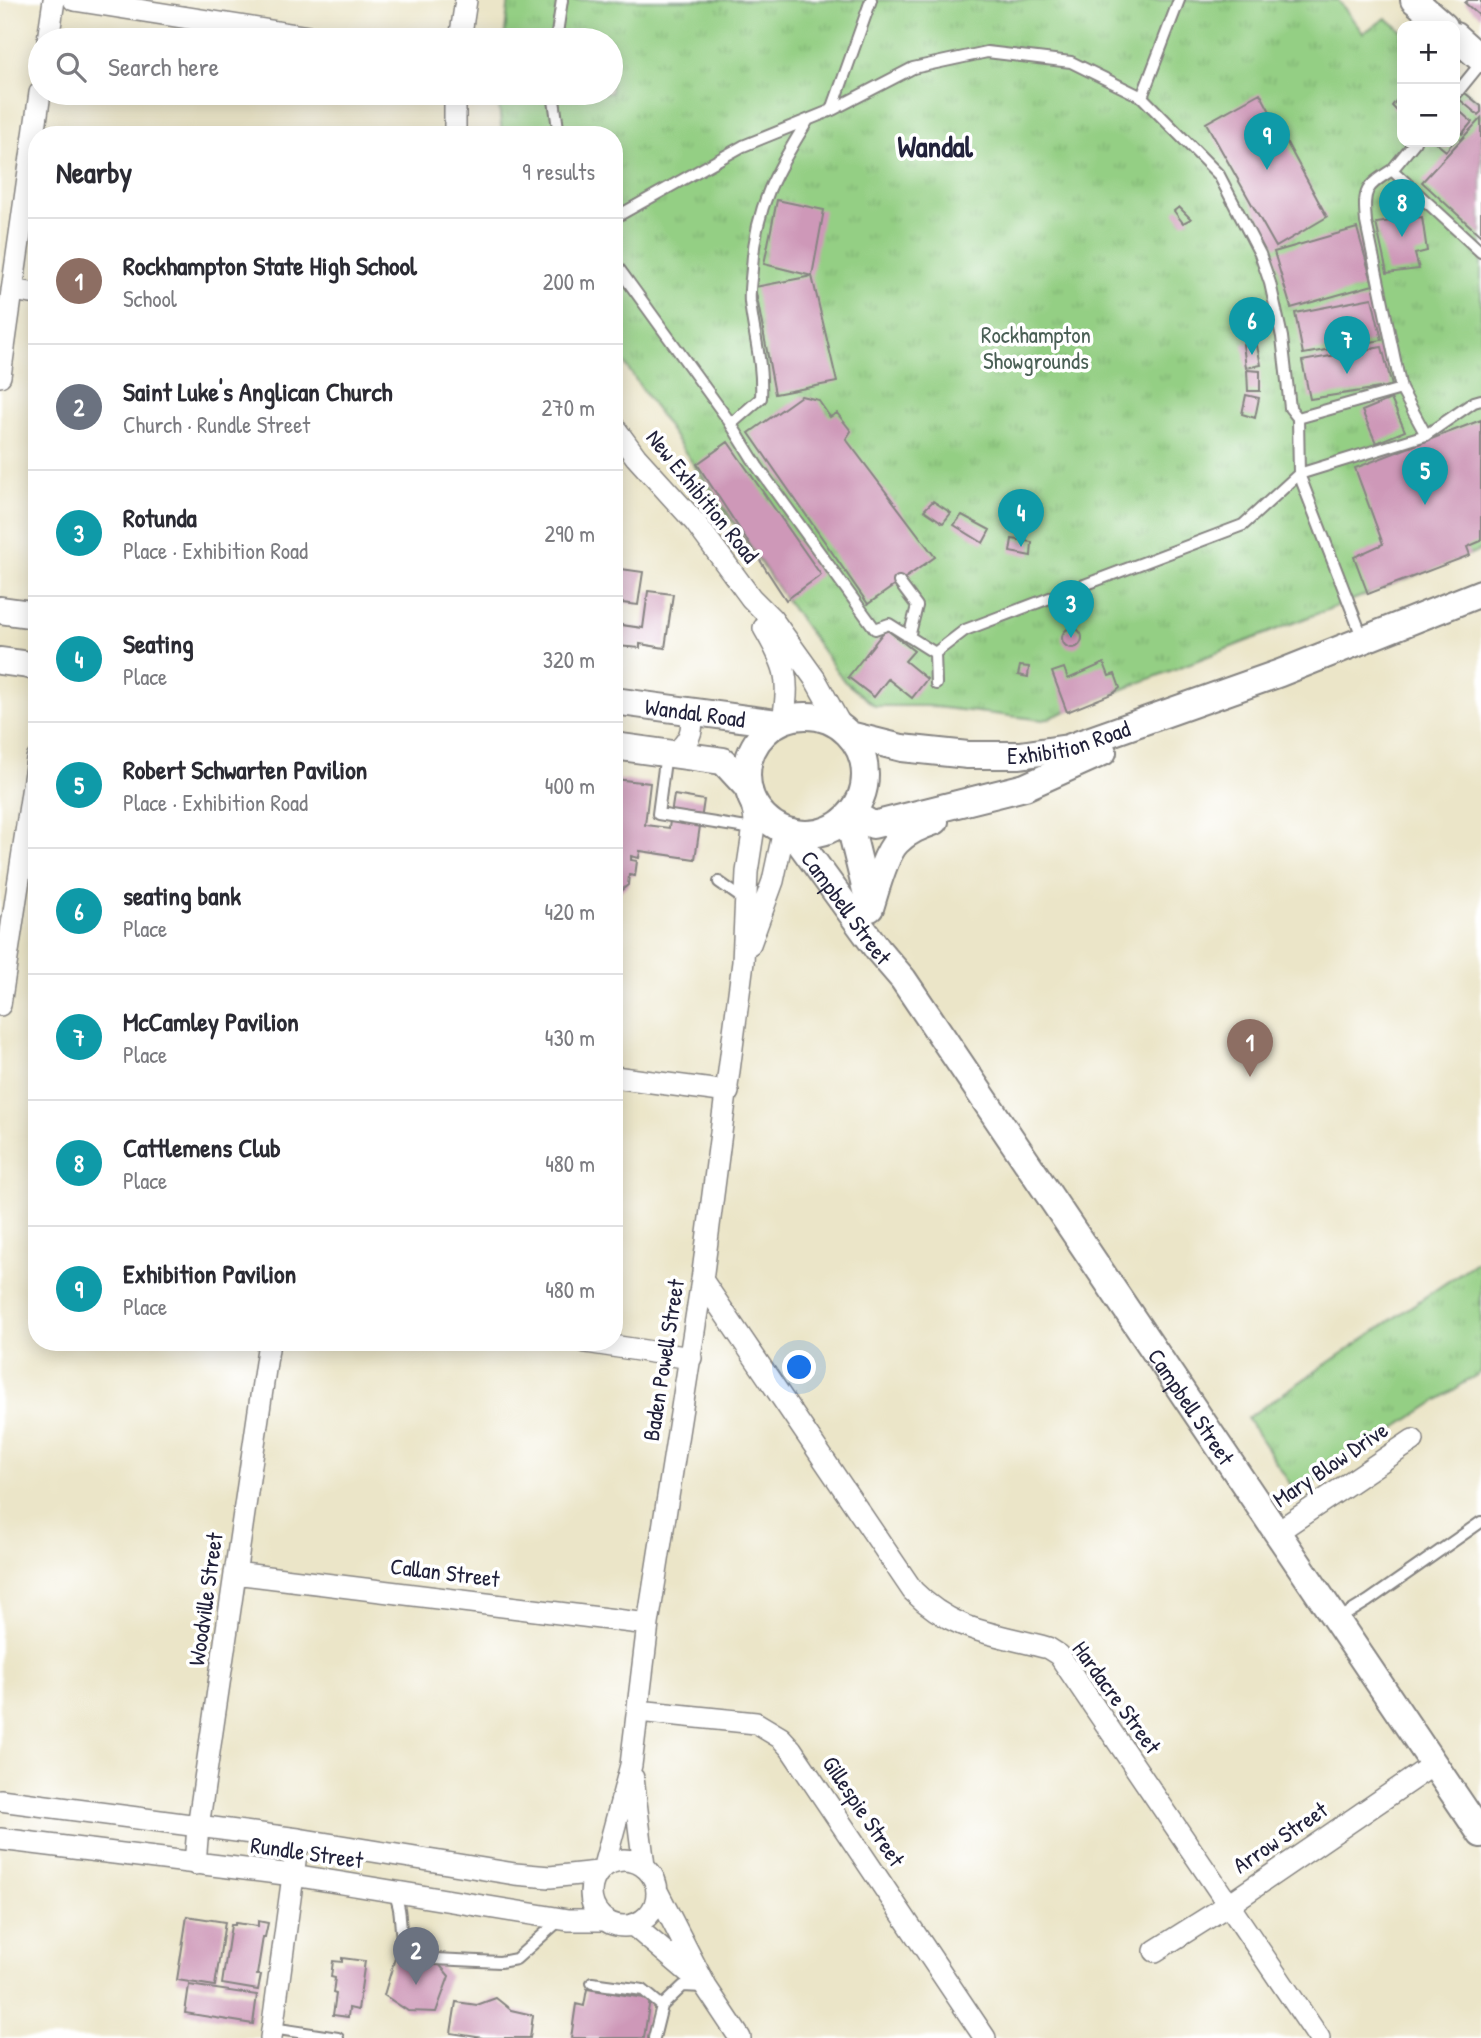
<!DOCTYPE html>
<meta charset="utf-8">
<style>
body{margin:0;font-family:"Patrick Hand",sans-serif;background:#f7f7f7;color:#2b2b33}
.controls{position:absolute;right:21px;top:21px;display:grid;overflow:hidden;border-radius:14px;box-shadow:0 4px 18px #0003}
.controls button{width:63px;height:63px;display:grid;place-items:center;padding:0;border:0;border-bottom:2px solid #e1e1e2;background:#fff;color:#2b2b33;font:35px sans-serif}
.you{position:absolute;left:800px;top:1368px;width:24px;height:24px;margin:-18px;border:5px solid #fff;border-radius:50%;background:#1a73e8;box-shadow:0 0 0 10px #1a73e833}
.badge{display:grid;place-items:center;width:46px;height:46px;border-radius:50%;background:#1a73e8;color:#fff;font-size:23px;font-weight:700}
.pin{position:absolute;translate:-50% -58px;filter:drop-shadow(0 2px 4px #0008)}
.pin::after{content:'';position:absolute;top:37px;width:24px;height:21px;background:inherit;clip-path:polygon(0 0,100% 0,50% 100%)}
.list{margin:0;padding:0;list-style:none}
h2{display:flex;justify-content:space-between;align-items:center;height:91px;margin:0;padding:0 28px;font-size:30px}
h2 small{font-size:23px;font-weight:400;color:#7c7c81}
.list li{display:grid;grid-template-columns:46px 1fr auto;gap:21px;align-items:center;box-sizing:border-box;height:126px;padding:0 28px;border-top:2px solid #e1e1e2}
.list b{display:block;font-size:26px;white-space:nowrap}
.list p{margin:0;font-size:23px;white-space:nowrap;color:#7c7c81}
.list em{font-size:23px;font-style:normal;color:#7c7c81}
.icon{flex:none;width:38px;height:38px;fill:none;stroke:currentColor;stroke-width:2;stroke-linecap:round;stroke-linejoin:round}
.map{position:relative;flex:none;width:1481px;height:2038px;overflow:hidden}
.search{position:absolute;background:#fff;box-shadow:0 4px 18px #0003;left:28px;top:28px;width:595px;height:77px;display:flex;align-items:center;gap:18px;box-sizing:border-box;padding:0 24px;border-radius:38px;color:#7c7c81;font-size:26px}
.panel{position:absolute;background:#fff;box-shadow:0 4px 18px #0003;left:28px;top:126px;width:595px;height:1225px;border-radius:28px}
.map>svg:first-child{display:block}
.park{fill:url(#park-tufts);stroke:#5b7860;stroke-width:2}
.building{fill:#ce98b8}
.lines{fill:none;stroke-linecap:round;stroke-linejoin:round}
.service-casing{stroke:#868482;stroke-width:14}
.minor-casing{stroke:#868482;stroke-width:24}
.tertiary-casing{stroke:#868482;stroke-width:30}
.service{stroke:#fff;stroke-width:10}
.minor{stroke:#fff;stroke-width:21}
.tertiary{stroke:#fff;stroke-width:26}
.labels{text-anchor:middle;dominant-baseline:central;stroke-width:7;stroke-linejoin:round;paint-order:stroke}
.park-label{font-size:23px;fill:#4a5f55;stroke:#fff}
.street-label{font-size:23px;fill:#22223b;stroke:#fff}
.district-label{font-size:30px;font-weight:bold;fill:#22223b;stroke:#fff}
</style>
<div class="map">
<svg width="1481" height="2038" viewBox="0 0 1481 2038">
<defs>
<pattern id="park-tufts" width="24" height="20" patternUnits="userSpaceOnUse" patternTransform="scale(1.75)"><rect width="24" height="20" fill="#94cf84"/><path d="M3 7l-1-3M5 7V3M7 7l1-3M15 17l-1-3M17 17v-4M19 17l1-3" fill="none" stroke="#7fb173"/></pattern>
</defs>
<rect width="100%" height="100%" fill="#fff"/>
<filter id="ink" filterUnits="userSpaceOnUse"><feTurbulence type="fractalNoise" baseFrequency=".0143" numOctaves="2"/><feDisplacementMap in="SourceGraphic" scale="14" xChannelSelector="R" yChannelSelector="G"/><feConvolveMatrix kernelMatrix="1 2 1 2 8 2 1 2 1" color-interpolation-filters="sRGB"/></filter>
<filter id="wash" filterUnits="userSpaceOnUse"><feTurbulence type="fractalNoise" baseFrequency=".00686" numOctaves="4" result="noise"/><feDisplacementMap in="SourceGraphic" scale="28" xChannelSelector="R" yChannelSelector="G"/><feGaussianBlur stdDeviation="1.57" result="paint"/><feColorMatrix in="noise" values="0 0 0 0 0 0 0 0 0 0 0 0 0 0 0 0 0 1.4 0 .05"/><feComposite in="paint" operator="in"/></filter>
<g filter="url(#wash)">
<rect width="100%" height="100%" fill="#ebe5c8"/>
<path class="park" d="M 509,0 L 1338,0 L 1363,33 L 1386,18 L 1402,31 L 1402,142 L 1455,142 L 1455,80 L 1481,105 L 1481,550 L 1044,720 L 927,706 L 875,706 L 844,681 L 786,600 L 614,348 L 614,135 L 502,135 L 498,93 L 611,93 L 611,40 L 504,40 Z
M 1481,1259 L 1481,1372 L 1296,1493 L 1247,1418 Z"/>
<g id="blocks">
<path class="building" d="M 1468,0 L 1481,0 L 1481,17 L 1465,3 Z
M 1260,93 L 1327,217 L 1276,247 L 1206,123 Z
M 1402,93 L 1402,116 L 1392,106 Z
M 1465,93 L 1481,106 L 1481,112 L 1478,115 L 1459,99 Z
M 1455,107 L 1472,122 L 1462,134 L 1455,127 Z
M 1481,118 L 1481,236 L 1422,182 Z
M 1435,142 L 1453,142 L 1446,151 Z
M 777,200 L 824,210 L 812,276 L 764,264 Z
M 1179,207 L 1191,219 L 1183,223 L 1174,211 Z
M 1422,217 L 1427,251 L 1415,254 L 1419,269 L 1387,273 L 1376,223 Z
M 1357,228 L 1373,285 L 1291,308 L 1274,252 Z
M 812,276 L 837,382 L 775,394 L 755,287 Z
M 1372,298 L 1382,340 L 1303,354 L 1295,313 Z
M 1256,341 L 1261,365 L 1246,368 L 1243,344 Z
M 1382,347 L 1392,386 L 1310,399 L 1302,361 Z
M 1247,370 L 1260,371 L 1260,391 L 1248,391 Z
M 1246,395 L 1259,398 L 1255,418 L 1242,414 Z
M 801,396 L 818,400 L 830,417 L 837,413 L 851,431 L 846,439 L 935,557 L 868,604 L 749,433 Z
M 1391,399 L 1405,431 L 1376,443 L 1362,411 Z
M 1481,420 L 1481,541 L 1467,547 L 1470,555 L 1368,594 L 1354,557 L 1383,544 L 1355,468 Z
M 728,442 L 821,575 L 786,600 L 697,464 Z
M 933,501 L 951,513 L 943,523 L 924,510 Z
M 962,515 L 990,530 L 983,543 L 954,525 Z
M 1012,539 L 1032,542 L 1031,556 L 1010,552 Z
M 614,568 L 643,572 L 638,605 L 614,602 Z
M 648,591 L 673,594 L 665,648 L 640,644 L 640,648 L 617,646 L 616,655 L 614,655 L 614,624 L 643,628 Z
M1062 638a10 10 0 1 1 20 0a10 10 0 1 1-20 0Z
M 886,629 L 914,651 L 905,661 L 927,679 L 912,698 L 888,679 L 874,697 L 848,677 Z
M 1104,663 L 1109,676 L 1115,674 L 1120,688 L 1114,693 L 1067,712 L 1052,672 L 1064,668 L 1068,679 Z
M 1020,666 L 1029,667 L 1028,677 L 1018,675 Z
M 614,779 L 650,783 L 645,825 L 669,828 L 674,795 L 704,800 L 695,859 L 640,851 L 639,858 L 631,856 L 631,860 L 637,861 L 635,876 L 629,875 L 628,885 L 614,896 Z
M 187,1916 L 225,1922 L 215,1986 L 177,1980 Z
M 258,1921 L 268,1923 L 265,1937 L 263,1937 L 257,1975 L 261,1975 L 258,1990 L 222,1984 L 231,1925 L 235,1925 L 235,1923 L 258,1926 Z
M 427,1950 L 449,1976 L 436,2012 L 408,2011 L 384,1995 L 395,1958 Z
M 342,1958 L 365,1961 L 358,2010 L 349,2008 L 348,2017 L 333,2015 L 336,1994 L 333,1993 L 335,1978 L 331,1977 L 333,1961 L 342,1962 Z
M 189,1985 L 257,1995 L 253,2024 L 185,2013 Z
M 587,1989 L 650,1999 L 644,2038 L 571,2038 L 576,2004 L 584,2006 Z
M 496,1998 L 511,2010 L 533,2015 L 530,2038 L 483,2038 L 451,2033 L 456,2002 L 477,2005 Z"/>
</g>
</g>
<g filter="url(#ink)">
<use href="#blocks" fill-opacity="0" stroke="#868482" stroke-width="2"/>
<g class="lines">
<g class="service-casing">
<path id="service" d="M 871,0 L 832,110 L 913,68 L 987,52 L 1071,62 L 1142,97 L 1219,175 L 1260,254 L 1270,283 L 1282,337 L 1290,408 L 1298,418
M 556,40 L 562,0
M 553,93 L 559,135
M 1455,95 L 1481,63
M 1142,97 L 1179,0
M 1392,170 L 1415,142
M 614,218 L 743,146 L 832,110
M 614,262 L 729,421 L 757,466 L 875,629 L 889,624 L 935,653 L 936,684
M 1401,389 L 1366,222 C 1363,190 1365,187 1392,170 L 1481,252
M 731,424 L 761,398 C 763,363 754,336 750,302 C 749,291 751,280 752,269 C 755,207 776,171 808,120
M 1426,435 L 1401,389 L 1298,418 L 1299,474 L 1426,435 L 1474,402 L 1481,400
M 899,582 L 917,606 L 909,637
M 935,653 L 965,630 L 1243,525 L 1299,474 L 1363,639
M 666,753 L 658,814 L 753,829
M 719,882 L 746,901
M 1337,1620 L 1368,1601 L 1481,1522
M 394,1892 C 396,1898 398,1903 399,1909 C 402,1925 398,1943 412,1954
M 435,1959 L 500,1962 L 516,1959 L 561,1919
M 592,1983 L 643,1990 L 662,2006
M 272,2028 L 338,2038
M 654,2038 L 662,2006 L 683,1986 L 703,1987"/>
</g>
<g class="minor-casing">
<path id="minor" d="M 74,0 L 328,40
M 48,40 L 54,0
M 460,40 L 466,0
M 455,135 L 455,93
M 12,290 L 37,294
M 0,376 L 40,93
M 614,427 L 636,457 L 695,522 L 751,598 L 772,619 L 815,679 L 841,726
M 764,628 C 785,664 791,678 783,719
M 674,754 C 688,743 696,730 689,712
M 750,944 L 773,881 L 784,830
M 0,1005 L 37,759
M 614,1077 L 728,1092
M 702,1280 L 913,1591 C 955,1633 994,1633 1048,1648 L 1059,1655 L 1319,2038
M 586,1342 L 691,1358
M 1277,1532 L 1413,1440
M 235,1573 L 648,1624
M 638,1711 L 756,1723 L 781,1738 L 791,1749 L 985,2038
M 633,1778 L 644,1866
M 0,1800 L 298,1839 L 515,1874 L 550,1877 L 598,1872
M 0,1839 L 293,1875 L 568,1920 L 605,1920
M591 1893a33 33 0 1 1 66 0a33 33 0 1 1-66 0Z
M 195,1864 L 198,1827 L 269,1342
M 604,1866 L 631,1765 L 648,1624 L 702,1280 L 743,962 L 747,872 L 755,820 L 751,798
M 658,1893 L 706,1987 L 740,2038
M 633,1925 L 699,1981
M 1155,1951 L 1228,1905 L 1434,1764
M 271,2038 L 298,1839"/>
</g>
<g class="tertiary-casing">
<g id="tertiary">
<path d="M 1414,0 L 1444,26"/>
<path d="M 1455,36 L 1481,59"/>
<path d="M 0,610 L 37,615"/>
<path d="M 0,661 L 37,666"/>
<path id="s1" d="M 614,701 L 777,723"/>
<circle cx="806" cy="775" r="59"/>
<path id="s2" d="M 850,735 L 902,748 L 968,755 L 1020,755 L 1068,748 L 1280,673 L 1481,593"/>
<path d="M 614,746 L 723,761 L 748,788"/>
<path d="M 852,813 L 873,825 L 1025,787 L 1103,752"/>
<path d="M 848,817 L 870,907"/>
<path id="s3" d="M 792,832 L 878,950 L 903,979 L 1481,1834"/>
<path d="M 870,908 C 876,890 884,855 897,842 C 908,831 921,826 935,821"/>
</g>
</g>
<use href="#service" class="service"/>
<use href="#minor" class="minor"/>
<use href="#tertiary" class="tertiary"/>
</g>
</g>
<g class="labels">
<g class="park-label">
<text x="1036" y="334">Rockhampton<tspan x="1036" dy="26">Showgrounds</tspan></text>
</g>
<g class="street-label">
<text transform="translate(703 496) rotate(51)">New Exhibition Road</text>
<text stroke="none"><textPath href="#s1" startOffset="82">Wandal Road</textPath></text>
<text stroke="none"><textPath href="#s2" startOffset="222">Exhibition Road</textPath></text>
<text stroke="none"><textPath href="#s3" startOffset="93">Campbell Street</textPath></text>
<text transform="translate(663 1360) rotate(-81)">Baden Powell Street</text>
<text stroke="none"><textPath href="#s3" startOffset="700">Campbell Street</textPath></text>
<text transform="translate(1330 1464) rotate(-34)">Mary Blow Drive</text>
<text transform="translate(445 1572) rotate(7)">Callan Street</text>
<text transform="translate(205 1599) rotate(-82)">Woodville Street</text>
<text transform="translate(1117 1697) rotate(54)">Hardacre Street</text>
<text transform="translate(864 1811) rotate(56)">Gillespie Street</text>
<text transform="translate(1280 1837) rotate(-34)">Arrow Street</text>
<text transform="translate(307 1852) rotate(8)">Rundle Street</text>
</g>
<g class="district-label">
<text x="935" y="146">Wandal</text>
</g>
</g>
</svg>
<div class="controls">
<button>+</button>
<button>−</button>
</div>
<div class="you"></div>
<div class="pin badge" style="left:1250px;top:1077px;background:#8d6e63">1</div>
<div class="pin badge" style="left:416px;top:1985px;background:#6b7280">2</div>
<div class="pin badge" style="left:1071px;top:638px;background:#0f9aa8">3</div>
<div class="pin badge" style="left:1021px;top:547px;background:#0f9aa8">4</div>
<div class="pin badge" style="left:1425px;top:505px;background:#0f9aa8">5</div>
<div class="pin badge" style="left:1252px;top:355px;background:#0f9aa8">6</div>
<div class="pin badge" style="left:1347px;top:374px;background:#0f9aa8">7</div>
<div class="pin badge" style="left:1402px;top:237px;background:#0f9aa8">8</div>
<div class="pin badge" style="left:1267px;top:170px;background:#0f9aa8">9</div>
<div class="search"><svg class="icon" aria-label="search" viewBox="0 0 24 24"><circle cx="10" cy="10" r="6"/><path d="M15 15l6 6"/></svg>Search here</div>
<section class="panel">
<h2>Nearby<small>9 results</small></h2>
<ul class="list">
<li><span class="badge" style="background:#8d6e63">1</span><div><b>Rockhampton State High School</b><p>School</p></div><em>200 m</em></li>
<li><span class="badge" style="background:#6b7280">2</span><div><b>Saint Luke's Anglican Church</b><p>Church · Rundle Street</p></div><em>270 m</em></li>
<li><span class="badge" style="background:#0f9aa8">3</span><div><b>Rotunda</b><p>Place · Exhibition Road</p></div><em>290 m</em></li>
<li><span class="badge" style="background:#0f9aa8">4</span><div><b>Seating</b><p>Place</p></div><em>320 m</em></li>
<li><span class="badge" style="background:#0f9aa8">5</span><div><b>Robert Schwarten Pavilion</b><p>Place · Exhibition Road</p></div><em>400 m</em></li>
<li><span class="badge" style="background:#0f9aa8">6</span><div><b>seating bank</b><p>Place</p></div><em>420 m</em></li>
<li><span class="badge" style="background:#0f9aa8">7</span><div><b>McCamley Pavilion</b><p>Place</p></div><em>430 m</em></li>
<li><span class="badge" style="background:#0f9aa8">8</span><div><b>Cattlemens Club</b><p>Place</p></div><em>480 m</em></li>
<li><span class="badge" style="background:#0f9aa8">9</span><div><b>Exhibition Pavilion</b><p>Place</p></div><em>480 m</em></li>
</ul>
</section>
</div>
